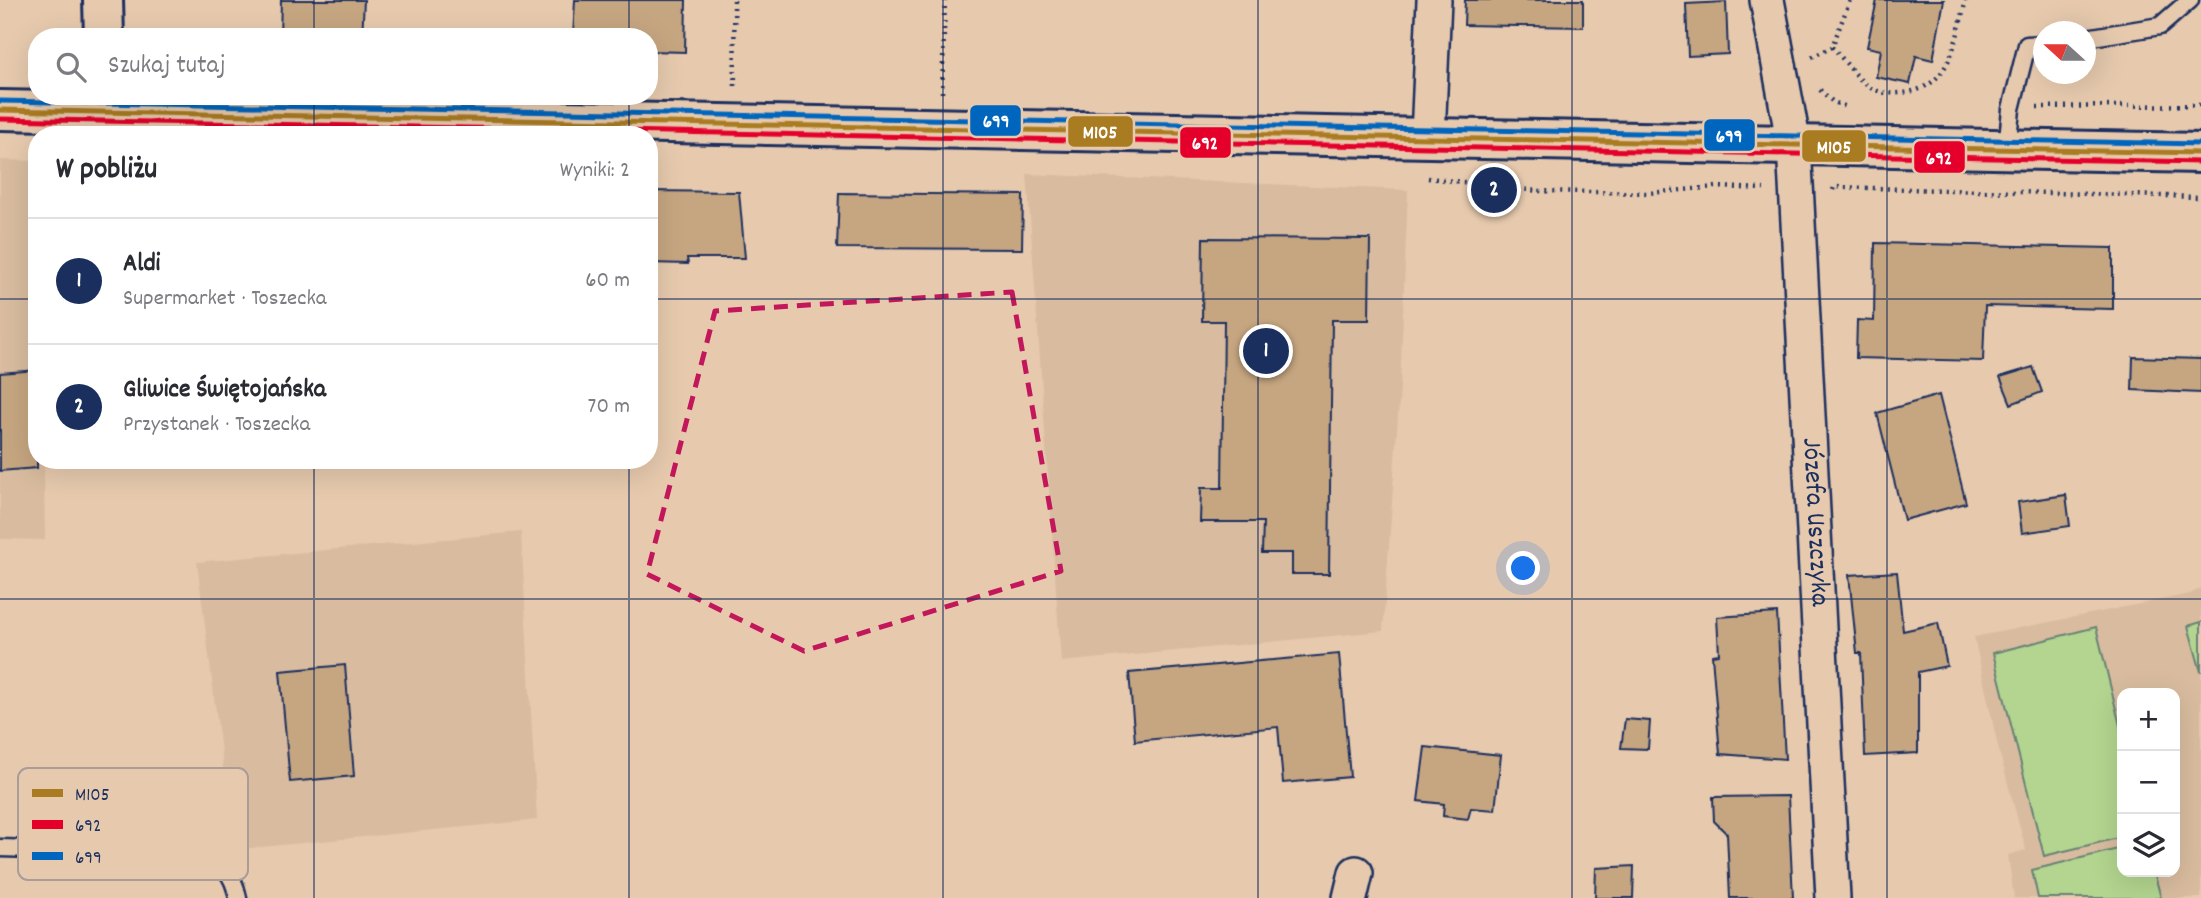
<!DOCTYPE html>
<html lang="pl">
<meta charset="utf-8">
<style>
body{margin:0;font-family:Dekko,sans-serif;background:#f2f2f3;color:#2b2b33}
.controls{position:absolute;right:21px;bottom:21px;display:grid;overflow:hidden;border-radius:14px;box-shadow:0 7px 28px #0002}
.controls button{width:63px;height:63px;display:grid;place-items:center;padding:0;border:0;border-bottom:2px solid #e1e1e2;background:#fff;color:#2b2b33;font:35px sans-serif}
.compass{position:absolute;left:2033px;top:21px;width:63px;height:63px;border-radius:50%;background:#fff;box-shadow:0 7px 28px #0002;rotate:291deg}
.you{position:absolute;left:1524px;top:569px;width:24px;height:24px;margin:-18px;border:5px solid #fff;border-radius:50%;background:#1a73e8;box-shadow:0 0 0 10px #1a73e833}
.badge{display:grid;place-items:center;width:46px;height:46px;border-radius:50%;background:#1b2f5e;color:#fff;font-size:23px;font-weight:700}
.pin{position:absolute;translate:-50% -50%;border:4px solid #fff;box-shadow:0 2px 7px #0006}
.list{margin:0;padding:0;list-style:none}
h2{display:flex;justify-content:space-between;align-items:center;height:91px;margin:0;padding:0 28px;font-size:30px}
h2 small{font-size:23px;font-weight:400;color:#7c7c81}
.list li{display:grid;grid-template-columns:46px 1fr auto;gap:21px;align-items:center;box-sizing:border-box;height:126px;padding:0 28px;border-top:2px solid #e1e1e2}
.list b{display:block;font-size:26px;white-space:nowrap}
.list p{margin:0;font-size:23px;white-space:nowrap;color:#7c7c81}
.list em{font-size:23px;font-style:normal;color:#7c7c81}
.icon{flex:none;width:38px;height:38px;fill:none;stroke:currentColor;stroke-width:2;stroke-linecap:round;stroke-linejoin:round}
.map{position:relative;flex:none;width:2201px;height:898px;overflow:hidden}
.search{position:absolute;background:#fff;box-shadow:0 7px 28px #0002;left:28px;top:28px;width:630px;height:77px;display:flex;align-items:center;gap:18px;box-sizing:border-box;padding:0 24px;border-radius:28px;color:#7c7c81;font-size:26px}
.panel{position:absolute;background:#fff;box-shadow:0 7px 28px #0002;left:28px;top:126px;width:630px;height:343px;border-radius:28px}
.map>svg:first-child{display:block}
.built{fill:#d9bc9f;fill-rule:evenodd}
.green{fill:#b3d58f;stroke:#678276;stroke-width:2}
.building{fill:#c6a681;stroke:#1b2f5e;stroke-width:2}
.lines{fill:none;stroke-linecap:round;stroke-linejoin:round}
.lane-casing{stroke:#1b2f5e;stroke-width:21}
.street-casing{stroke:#1b2f5e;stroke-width:38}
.secondary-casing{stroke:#1b2f5e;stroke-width:44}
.path{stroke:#1b2f5e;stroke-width:4.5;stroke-dasharray:2 5;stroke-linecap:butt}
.lane{stroke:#e7caae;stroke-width:16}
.street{stroke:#e7caae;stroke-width:33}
.secondary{stroke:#e7caae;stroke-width:38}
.bus-1-casing{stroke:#e7caae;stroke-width:10}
.bus-2-casing{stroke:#e7caae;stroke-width:10}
.bus-3-casing{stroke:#e7caae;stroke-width:10}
.bus-1{stroke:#aa7c21;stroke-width:5}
.bus-2{stroke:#e4002b;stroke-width:5}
.bus-3{stroke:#0065bd;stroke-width:5}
.marked{fill:none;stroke:#c2185b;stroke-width:5;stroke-dasharray:14 9;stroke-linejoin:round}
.grid{fill:none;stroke:#1b2f5e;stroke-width:2;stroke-opacity:0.55}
.labels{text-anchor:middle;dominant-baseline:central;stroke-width:7;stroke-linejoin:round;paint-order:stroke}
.street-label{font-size:28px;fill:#1b2f5e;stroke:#e7caae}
.key{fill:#e7caae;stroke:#aa9c96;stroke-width:2}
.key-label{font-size:19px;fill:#1b2f5e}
.line-badge{stroke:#e7caae;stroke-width:2.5}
.badge-label{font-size:19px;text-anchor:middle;font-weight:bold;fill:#fff}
</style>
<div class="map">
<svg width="2201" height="898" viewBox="0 0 2201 898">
<rect width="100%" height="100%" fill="#e7caae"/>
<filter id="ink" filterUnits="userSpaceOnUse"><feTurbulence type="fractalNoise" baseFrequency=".0143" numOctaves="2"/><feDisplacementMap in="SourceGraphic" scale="14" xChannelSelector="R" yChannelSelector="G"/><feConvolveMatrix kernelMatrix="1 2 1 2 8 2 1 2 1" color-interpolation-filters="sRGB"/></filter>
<g filter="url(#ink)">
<path class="built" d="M 0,160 L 37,161 L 37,460 L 56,460 L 44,467 L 45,540 L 0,539 Z
M 1027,174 L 1408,190 L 1400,388 L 1383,631 L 1061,662 Z
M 521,532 L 537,820 L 241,849 L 229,815 L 197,562 Z
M 2201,588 L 2201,898 L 2014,898 L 2008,855 L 2026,850 L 1999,751 L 1974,637 L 2190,594 ZM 2122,693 L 2175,693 L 2175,872 L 2122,872 Z"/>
<path class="green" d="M 2201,622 L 2201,672 L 2188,626 Z
M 2096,627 L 2122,734 L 2122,837 L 2044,856 L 1993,653 Z
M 2122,848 L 2122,872 L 2154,872 L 2161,898 L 2038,898 L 2032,870 Z"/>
<path class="building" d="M 281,0 L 364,0 L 362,37 L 280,37 Z
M 575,0 L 686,0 L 685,52 L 649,51 L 649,37 L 573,37 Z
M 1465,0 L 1583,0 L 1583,27 L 1464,25 Z
M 1877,0 L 1944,0 L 1933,60 L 1916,56 L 1910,84 L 1876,77 L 1881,50 L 1867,47 Z
M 1726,2 L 1728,54 L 1688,56 L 1686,4 Z
M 649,191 L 739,192 L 745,258 L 687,258 L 688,264 L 649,263 Z
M 839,193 L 1023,195 L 1022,249 L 837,248 Z
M 1203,238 L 1370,239 L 1369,320 L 1332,320 L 1329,574 L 1292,574 L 1292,553 L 1262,553 L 1263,522 L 1200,522 L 1201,488 L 1222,488 L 1224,321 L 1202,321 Z
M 1875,243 L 2113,248 L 2113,309 L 1985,306 L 1983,361 L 1856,358 L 1857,320 L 1874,321 Z
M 2133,357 L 2201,359 L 2201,393 L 2132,390 Z
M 2033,367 L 2042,392 L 2011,404 L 2000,377 Z
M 37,370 L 37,468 L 0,471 L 0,373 Z
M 1939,395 L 1966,503 L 1904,520 L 1877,413 Z
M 2066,495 L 2070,526 L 2022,533 L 2018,502 Z
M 1897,572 L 1903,631 L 1938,623 L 1947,666 L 1918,672 L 1918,753 L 1865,756 L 1861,653 L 1857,653 L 1849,575 Z
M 1777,613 L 1785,759 L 1720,754 L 1712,655 L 1719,654 L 1717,617 Z
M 1339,654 L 1350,777 L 1283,783 L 1278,727 L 1135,741 L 1129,673 Z
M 345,665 L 354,776 L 290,782 L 280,671 Z
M 1625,719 L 1650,721 L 1648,749 L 1621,748 Z
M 1425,747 L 1501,755 L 1495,810 L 1471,808 L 1468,819 L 1443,816 L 1444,804 L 1418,801 Z
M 1788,796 L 1793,898 L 1730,898 L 1727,834 L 1714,821 L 1713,797 Z
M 1634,866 L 1633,898 L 1595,898 L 1596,868 Z"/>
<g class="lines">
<g class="lane-casing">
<path id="lane" d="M 2086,38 L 2160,26 L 2190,0
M 2007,149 L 2011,109 L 2027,45 L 2044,44
M 0,848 L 197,854 C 223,865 232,869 238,898"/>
</g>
<g class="street-casing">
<g id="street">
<path id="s1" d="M 1767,0 L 1794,145 L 1833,898"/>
<path d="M 1428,137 L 1434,0"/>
<path d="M 1350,898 L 1356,873"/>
</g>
</g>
<g class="secondary-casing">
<path id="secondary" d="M 103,0 L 104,37
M 0,110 L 2201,153"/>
</g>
<path class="path" d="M 734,0 L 735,89
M 1832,47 C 1844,59 1855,77 1869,87 C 1880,93 1889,94 1900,93 C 1952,90 1955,41 1966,0
M 1812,57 L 1832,47 L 1850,0
M 1820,90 L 1833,102 L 1847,107
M 942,93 L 945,0
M 2037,107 L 2201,105
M 1428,178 L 1538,191 L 1649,193 L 1716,187 L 1764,189
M 1833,190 L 1834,187 L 2201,197"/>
<use href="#lane" class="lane"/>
<use href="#street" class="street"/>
<use href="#secondary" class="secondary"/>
<g class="bus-1-casing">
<path id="bus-1" d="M 0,110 L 2201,153"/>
</g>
<g class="bus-2-casing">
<path id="bus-2" d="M 0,119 L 2201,162"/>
</g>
<g class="bus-3-casing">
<path id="bus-3" d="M 0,101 L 2201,144"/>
</g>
<use href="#bus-1" class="bus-1"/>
<use href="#bus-2" class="bus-2"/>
<use href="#bus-3" class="bus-3"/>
</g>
</g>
<path class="marked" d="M 1012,292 L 1061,571 L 804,651 L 647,574 L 715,311 Z"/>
<path class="grid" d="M 314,0 L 314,37M 629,0 L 629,37M 943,0 L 943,898M 1258,0 L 1258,898M 1572,0 L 1572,898M 1887,0 L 1887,898M 314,96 L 314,135M 629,96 L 629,135M 0,299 L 37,299M 649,299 L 2201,299M 314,460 L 314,898M 629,460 L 629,898M 0,599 L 2201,599"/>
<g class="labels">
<g class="street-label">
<text stroke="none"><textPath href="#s1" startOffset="525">Józefa Uszczyka</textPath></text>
</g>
</g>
<rect x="18" y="768" width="230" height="112" rx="10" class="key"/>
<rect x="32" y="789" width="31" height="8" fill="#aa7c21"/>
<rect x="32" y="820" width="31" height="9" fill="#e4002b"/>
<rect x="32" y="852" width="31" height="8" fill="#0065bd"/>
<g class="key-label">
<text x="75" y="800">M105</text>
<text x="75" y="831">692</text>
<text x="75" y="863">699</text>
</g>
<g class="line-badge">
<rect x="969" y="104" width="53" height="33" rx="7" fill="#0065bd"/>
<rect x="1067" y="115" width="67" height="33" rx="7" fill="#aa7c21"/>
<rect x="1703" y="118" width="53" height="34" rx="7" fill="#0065bd"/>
<rect x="1179" y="126" width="53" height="33" rx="7" fill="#e4002b"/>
<rect x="1801" y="129" width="66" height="34" rx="7" fill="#aa7c21"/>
<rect x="1913" y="140" width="53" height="34" rx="7" fill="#e4002b"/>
</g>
<g class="badge-label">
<text x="996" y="127">699</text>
<text x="1100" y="138">M105</text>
<text x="1729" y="142">699</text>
<text x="1205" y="149">692</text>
<text x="1834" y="153">M105</text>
<text x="1939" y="164">692</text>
</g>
</svg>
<div class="controls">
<button>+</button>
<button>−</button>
<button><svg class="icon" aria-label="layers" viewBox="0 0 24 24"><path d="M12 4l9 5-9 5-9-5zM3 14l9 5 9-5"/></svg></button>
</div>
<svg class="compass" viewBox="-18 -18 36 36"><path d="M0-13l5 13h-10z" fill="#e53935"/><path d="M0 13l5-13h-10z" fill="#7c7c81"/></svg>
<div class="you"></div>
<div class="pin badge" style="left:1266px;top:351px">1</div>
<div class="pin badge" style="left:1494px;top:190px">2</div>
<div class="search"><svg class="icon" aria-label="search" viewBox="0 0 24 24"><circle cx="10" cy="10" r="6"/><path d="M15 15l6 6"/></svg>Szukaj tutaj</div>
<section class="panel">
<h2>W pobliżu<small>Wyniki: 2</small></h2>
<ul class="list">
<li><span class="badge">1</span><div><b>Aldi</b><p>Supermarket · Toszecka</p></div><em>60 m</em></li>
<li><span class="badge">2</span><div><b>Gliwice Świętojańska</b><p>Przystanek · Toszecka</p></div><em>70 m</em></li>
</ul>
</section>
</div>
